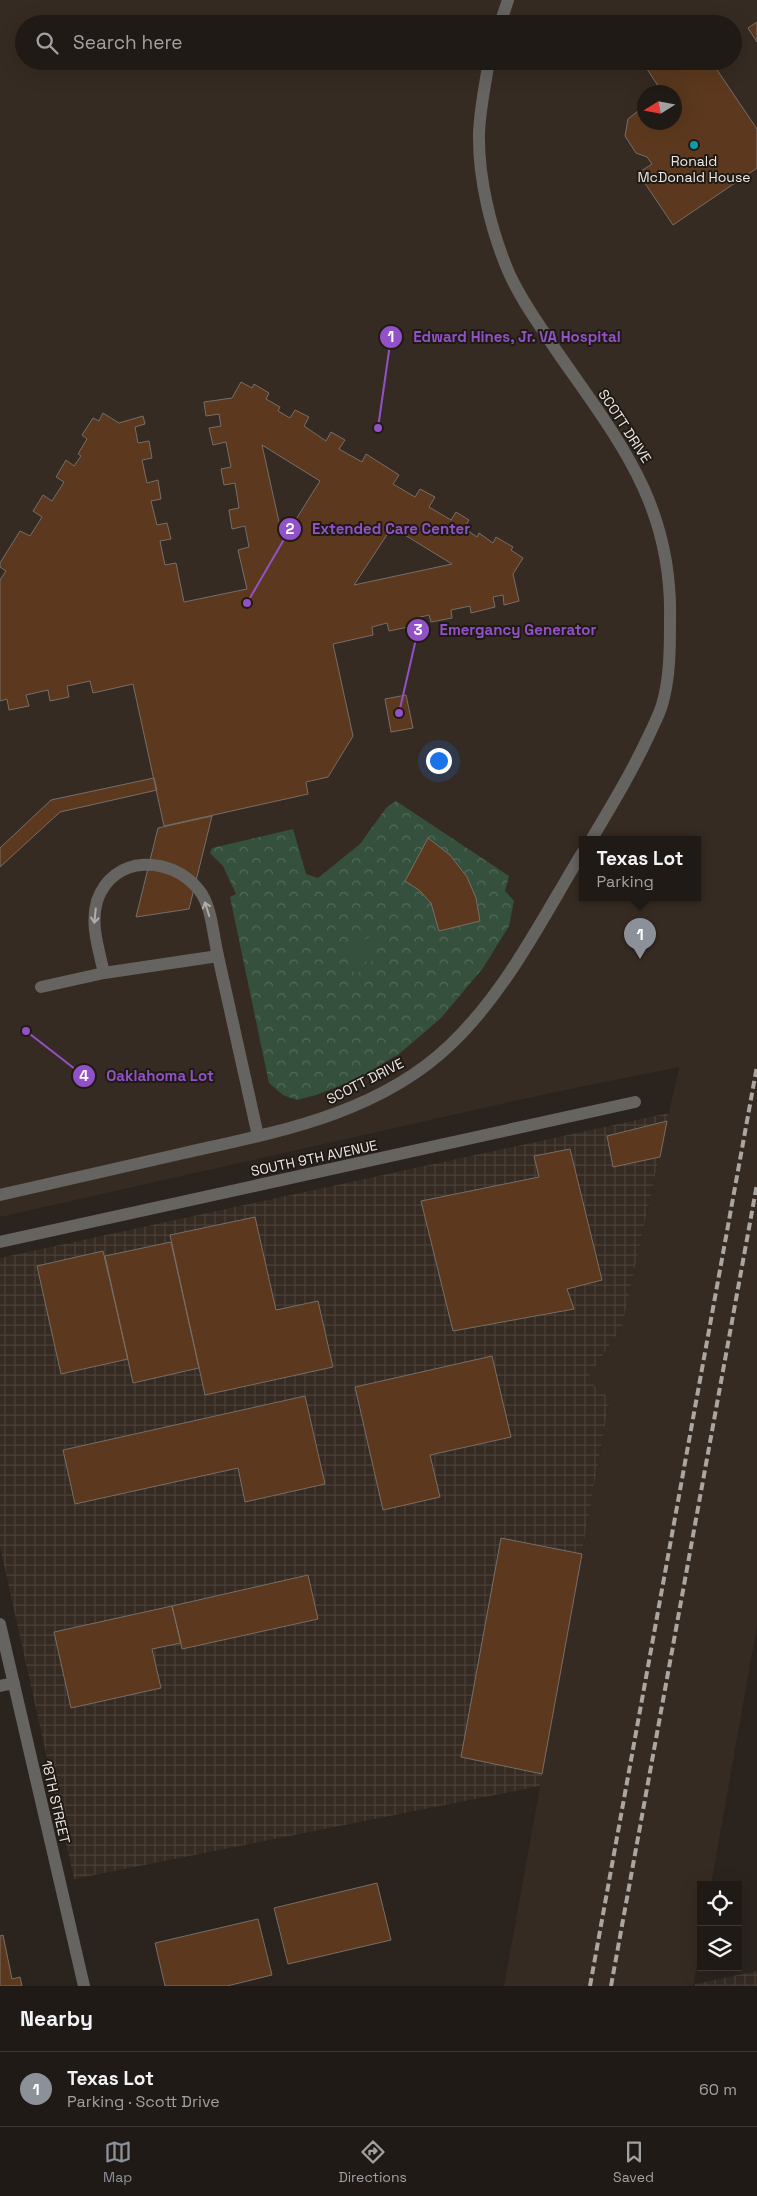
<!DOCTYPE html>
<meta charset="utf-8">
<style>
body{margin:0;font-family:"Space Grotesk",sans-serif;background:#28231f;color:#f1f3f6}
.controls{position:absolute;right:15px;bottom:15px;display:grid;overflow:hidden;border-radius:0px;box-shadow:0 5px 20px #0002}
.controls button{width:45px;height:45px;display:grid;place-items:center;padding:0;border:0;border-bottom:1px solid #3d3835;background:#201a16;color:#f1f3f6;font:25px sans-serif}
.compass{position:absolute;left:637px;top:85px;width:45px;height:45px;border-radius:50%;background:#201a16;box-shadow:0 5px 20px #0002;rotate:259deg}
.you{position:absolute;left:438px;top:760px;width:18px;height:18px;margin:-12px;border:4px solid #fff;border-radius:50%;background:#1a73e8;box-shadow:0 0 0 8px #1a73e833}
.badge{display:grid;place-items:center;width:32px;height:32px;border-radius:50%;background:#8c9099;color:#fff;font-size:16px;font-weight:700}
.pin{position:absolute;translate:-50% -41px;filter:drop-shadow(0 1px 2px #0008)}
.pin::after{content:'';position:absolute;top:26px;width:18px;height:15px;background:inherit;clip-path:polygon(0 0,100% 0,50% 100%)}
.popup{position:absolute;left:579px;top:836px;width:122px;height:65px;box-sizing:border-box;display:grid;place-content:center;border-radius:0px;background:#201a16;filter:drop-shadow(0 1px 4px #0005);font-size:16px;white-space:nowrap;color:#a2a1a1}
.popup b{font-size:19px;color:#f1f3f6}
.popup::after{content:'';position:absolute;left:50%;top:100%;margin-left:-10px;border:10px solid transparent;border-top-color:#201a16}
.list{margin:0;padding:0;list-style:none}
h2{display:flex;justify-content:space-between;align-items:center;height:65px;margin:0;padding:0 20px;font-size:21px}
h2 small{font-size:16px;font-weight:400;color:#a2a1a1}
.list li{display:grid;grid-template-columns:32px 1fr auto;gap:15px;align-items:center;box-sizing:border-box;height:75px;padding:0 20px;border-top:1px solid #3d3835}
.list b{display:block;font-size:19px;white-space:nowrap}
.list p{margin:0;font-size:16px;white-space:nowrap;color:#a2a1a1}
.list em{font-size:16px;font-style:normal;color:#a2a1a1}
.icon{flex:none;width:28px;height:28px;fill:none;stroke:currentColor;stroke-width:2;stroke-linecap:round;stroke-linejoin:round}
.map{position:relative;flex:none;width:757px;height:1986px;overflow:hidden}
.search{position:absolute;background:#201a16;box-shadow:0 5px 20px #0002;left:15px;right:15px;top:15px;height:55px;display:flex;align-items:center;gap:12px;box-sizing:border-box;padding:0 18px;border-radius:28px;color:#a2a1a1;font-size:19px}
.sheet{height:140px;background:#201a16}
nav{display:flex;justify-content:space-around;align-items:center;box-sizing:border-box;height:70px;border-top:1px solid #3d3835;background:#201a16;font-size:14px;color:#a2a1a1}
nav a{display:grid;justify-items:center;gap:2px}
nav .on{color:#8c9099}
.map>svg:first-child{display:block}
.industrial{fill:url(#industrial-grid)}
.built{fill:#362b22;fill-rule:evenodd}
.park{fill:url(#park-crowns)}
.garden{fill:#35513e}
.building{fill:#5c391e;stroke:#766e68;fill-rule:evenodd}
.lines{fill:none;stroke-linecap:round;stroke-linejoin:round}
.minor{stroke:#666460;stroke-width:12}
.rail{stroke:#aba6a2;stroke-width:4;stroke-dasharray:8 4;stroke-linecap:butt}
.oneway{stroke:#b0aca9}
.culture-dot{fill:#0f9aa8;stroke:#201a15;stroke-width:2}
.labels{text-anchor:middle;dominant-baseline:central;stroke-width:4;stroke-linejoin:round;paint-order:stroke}
.poi-label{font-size:14px;fill:#ece7e4;stroke:#201a15}
.street-label{font-size:14px;fill:#ece7e4;stroke:#201a15}
.leader{fill:none;stroke:#9251c6;stroke-width:2}
.callout-dot{fill:#9251c6;stroke:#201a15;stroke-width:2}
.mark-label{font-size:15px;text-anchor:middle;font-weight:bold;fill:#fff}
.callout-label{font-size:15px;text-anchor:middle;font-weight:bold;fill:#9251c6;stroke:#201a15;stroke-width:4;stroke-linejoin:round;paint-order:stroke}
</style>
<div class="map">
<svg width="757" height="1986" viewBox="0 0 757 1986">
<defs>
<pattern id="industrial-grid" width="8" height="8" patternUnits="userSpaceOnUse" patternTransform="scale(1.25)"><rect width="8" height="8" fill="#362b22"/><path d="M0 4h8M4 0v8" fill="none" stroke="#4a4037"/></pattern>
<pattern id="park-crowns" width="20" height="18" patternUnits="userSpaceOnUse" patternTransform="scale(1.25)"><rect width="20" height="18" fill="#35513e"/><path d="M2 6a3 3 0 1 1 6 0M12 15a3 3 0 1 1 6 0" fill="none" stroke="#526a5a"/></pattern>
</defs>
<rect width="100%" height="100%" fill="#2a231e"/>
<path class="industrial" d="M 669,1113 L 622,1327 L 587,1379 L 610,1398 L 540,1786 L 74,1879 L 0,1547 L 0,1258 Z
M 757,1971 L 757,1986 L 695,1986 L 695,1984 Z"/>
<path class="built" d="M 0,0 L 757,0 L 757,1626 L 711,1885 L 701,1885 L 701,1944 L 693,1986 L 504,1986 L 610,1399 L 587,1379 L 622,1327 L 679,1067 L 546,1094 L 0,1217 ZM 24,24 L 733,24 L 733,61 L 24,61 ZM 644,92 L 674,92 L 674,122 L 644,122 ZM 582,840 L 698,840 L 698,898 L 582,898 Z"/>
<path class="park" d="M 396,801 L 509,876 L 505,891 L 514,901 L 509,926 L 483,968 L 441,1018 L 399,1054 L 357,1079 L 316,1095 L 297,1100 L 283,1095 L 269,1083 L 230,897 L 236,894 L 223,866 L 210,853 L 212,848 L 293,829 L 306,874 L 318,878 L 360,844 L 386,808 Z"/>
<path class="garden" d="M 348,929 L 362,941 L 377,934 L 371,949 L 383,962 L 366,961 L 356,977 L 350,960 L 333,956 L 349,944 Z"/>
<path class="building" d="M 757,22 L 757,42 L 748,28 Z
M 653,61 L 711,61 L 757,129 L 757,168 L 673,225 L 638,173 L 652,164 L 647,157 L 636,153 L 625,136 L 628,119 L 638,111 L 644,113 L 644,122 L 674,122 L 674,92 L 662,92 L 645,66 Z
M 241,382 L 252,388 L 254,384 L 269,393 L 266,399 L 280,407 L 278,411 L 290,418 L 295,410 L 309,417 L 304,426 L 326,441 L 331,432 L 345,440 L 339,449 L 362,462 L 366,454 L 399,475 L 393,484 L 415,497 L 420,489 L 435,497 L 429,507 L 451,520 L 456,512 L 469,520 L 464,528 L 477,537 L 479,533 L 493,543 L 496,537 L 513,547 L 511,550 L 523,558 L 513,574 L 519,601 L 504,605 L 503,595 L 493,597 L 495,607 L 471,613 L 470,606 L 451,610 L 452,618 L 431,622 L 429,615 L 412,619 L 413,626 L 389,631 L 387,623 L 372,627 L 373,635 L 333,644 L 353,736 L 328,777 L 306,782 L 308,794 L 164,826 L 133,684 L 93,693 L 90,681 L 67,686 L 69,697 L 50,701 L 48,690 L 26,695 L 29,706 L 9,710 L 7,699 L 0,701 L 0,580 L 6,571 L 0,567 L 0,563 L 20,531 L 30,536 L 42,517 L 33,511 L 43,495 L 52,501 L 64,482 L 56,477 L 66,460 L 74,466 L 81,456 L 78,454 L 87,439 L 82,435 L 93,418 L 99,421 L 103,413 L 119,423 L 143,416 L 145,424 L 135,427 L 138,443 L 149,441 L 152,458 L 142,460 L 147,483 L 158,480 L 161,499 L 151,501 L 157,525 L 167,523 L 171,539 L 160,541 L 165,565 L 176,563 L 184,602 L 247,589 L 238,550 L 249,547 L 245,526 L 232,529 L 229,510 L 239,508 L 235,483 L 224,485 L 221,469 L 231,467 L 226,442 L 213,445 L 209,428 L 221,426 L 219,414 L 206,416 L 204,402 L 232,398 ZM 262,445 L 320,481 L 283,540 ZM 392,527 L 452,564 L 354,585 Z
M 406,695 L 413,728 L 391,732 L 385,699 Z
M 154,778 L 157,790 L 60,812 L 0,867 L 0,848 L 51,800 Z
M 212,816 L 189,909 L 136,917 L 158,828 Z
M 428,838 L 450,855 L 467,877 L 476,898 L 480,921 L 439,931 L 431,903 L 419,890 L 405,881 Z
M 667,1121 L 660,1157 L 613,1167 L 607,1136 Z
M 570,1149 L 602,1280 L 567,1289 L 574,1309 L 453,1331 L 421,1201 L 539,1177 L 534,1156 Z
M 255,1217 L 276,1310 L 318,1301 L 333,1367 L 205,1395 L 170,1235 Z
M 171,1242 L 199,1368 L 133,1383 L 105,1256 Z
M 103,1251 L 128,1359 L 61,1374 L 37,1266 Z
M 492,1356 L 511,1437 L 430,1455 L 440,1497 L 383,1510 L 355,1387 Z
M 305,1396 L 325,1484 L 245,1502 L 238,1468 L 75,1504 L 63,1450 Z
M 501,1538 L 582,1554 L 542,1774 L 461,1757 Z
M 308,1575 L 318,1619 L 182,1649 L 172,1606 Z
M 172,1606 L 181,1643 L 152,1649 L 161,1688 L 71,1708 L 54,1632 Z
M 377,1883 L 391,1940 L 288,1964 L 274,1908 Z
M 258,1919 L 272,1975 L 227,1986 L 165,1986 L 155,1943 Z
M 3,1935 L 12,1979 L 20,1977 L 22,1986 L 0,1986 L 0,1936 Z"/>
<g class="lines">
<path class="minor" d="M 500,24 L 508,0
M 489,61 C 485,85 480,109 479,133 C 478,178 491,231 509,273 C 522,302 541,327 558,353 C 620,442 673,506 670,621 C 670,649 670,678 662,705 C 659,715 654,724 650,733 C 633,770 612,805 591,840
M 104,973 C 99,950 90,925 97,901 C 113,854 171,855 199,890 C 212,906 213,936 218,956
M 41,987 L 104,973 L 218,956 L 258,1136
M 0,1195 C 61,1181 123,1167 184,1153 C 277,1132 378,1114 450,1045 C 506,992 542,919 582,853
M 0,1242 L 635,1102
M 0,1624 L 84,1986
M 0,1686 L 14,1683"/>
<path class="rail" d="M 590,1986 L 757,1066
M 611,1986 L 757,1184"/>
</g>
<defs><path id="oneway-shaft" d="M-6 0H5M1.5-3L5.5 0L1.5 3" fill="none" stroke-width="1.6" stroke-linecap="round" stroke-linejoin="round" transform="scale(1.25)"/></defs>
<g class="oneway">
<use href="#oneway-shaft" transform="translate(207 909) rotate(-108)"/>
<use href="#oneway-shaft" transform="translate(95 916) rotate(96)"/>
</g>
<circle class="culture-dot" cx="694" cy="145" r="5"/>
<g class="labels">
<g class="poi-label">
<text x="694" y="161">Ronald<tspan x="694" dy="16">McDonald House</tspan></text>
</g>
<g class="street-label">
<text transform="translate(625 426) rotate(57)">SCOTT DRIVE</text>
<text transform="translate(365 1081) rotate(-27)">SCOTT DRIVE</text>
<text transform="translate(314 1158) rotate(-12)">SOUTH 9TH AVENUE</text>
<text transform="translate(56 1802) rotate(77)">18TH STREET</text>
</g>
</g>
<path class="leader" d="M378 428L391 337M247 603L290 529M399 713L418 630M26 1031L84 1076"/>
<g class="callout-dot">
<circle cx="378" cy="428" r="5"/>
<circle cx="247" cy="603" r="5"/>
<circle cx="399" cy="713" r="5"/>
<circle cx="26" cy="1031" r="5"/>
<circle cx="391" cy="337" r="12"/>
<circle cx="290" cy="529" r="12"/>
<circle cx="418" cy="630" r="12"/>
<circle cx="84" cy="1076" r="12"/>
</g>
<g class="mark-label">
<text x="391" y="342">1</text>
<text x="290" y="534">2</text>
<text x="418" y="635">3</text>
<text x="84" y="1081">4</text>
</g>
<g class="callout-label">
<text x="517" y="342">Edward Hines, Jr. VA Hospital</text>
<text x="391" y="534">Extended Care Center</text>
<text x="518" y="635">Emergancy Generator</text>
<text x="160" y="1081">Oaklahoma Lot</text>
</g>
</svg>
<div class="controls">
<button><svg class="icon" aria-label="locate" viewBox="0 0 24 24"><circle cx="12" cy="12" r="6"/><path d="M12 2v4M12 18v4M2 12h4M18 12h4"/></svg></button>
<button><svg class="icon" aria-label="layers" viewBox="0 0 24 24"><path d="M12 4l9 5-9 5-9-5zM3 14l9 5 9-5"/></svg></button>
</div>
<svg class="compass" viewBox="-18 -18 36 36"><path d="M0-13l5 13h-10z" fill="#e53935"/><path d="M0 13l5-13h-10z" fill="#a2a1a1"/></svg>
<div class="you"></div>
<div class="pin badge" style="left:640px;top:959px">1</div>
<div class="popup"><b>Texas Lot</b>Parking</div>
<div class="search"><svg class="icon" aria-label="search" viewBox="0 0 24 24"><circle cx="10" cy="10" r="6"/><path d="M15 15l6 6"/></svg>Search here</div>
</div>
<section class="sheet">
<h2>Nearby<small></small></h2>
<ul class="list">
<li><span class="badge">1</span><div><b>Texas Lot</b><p>Parking · Scott Drive</p></div><em>60 m</em></li>
</ul>
</section>
<nav>
<a class="on"><svg class="icon" aria-label="map" viewBox="0 0 24 24"><path d="M3 6l6-2 6 2 6-2v14l-6 2-6-2-6 2zM9 4v14M15 6v14"/></svg>Map</a>
<a><svg class="icon" aria-label="directions" viewBox="0 0 24 24"><path d="M12 3l9 9-9 9-9-9zM9 14v-3h6M13 9l2 2-2 2"/></svg>Directions</a>
<a><svg class="icon" aria-label="saved" viewBox="0 0 24 24"><path d="M7 4h10v16l-5-4-5 4z"/></svg>Saved</a>
</nav>
